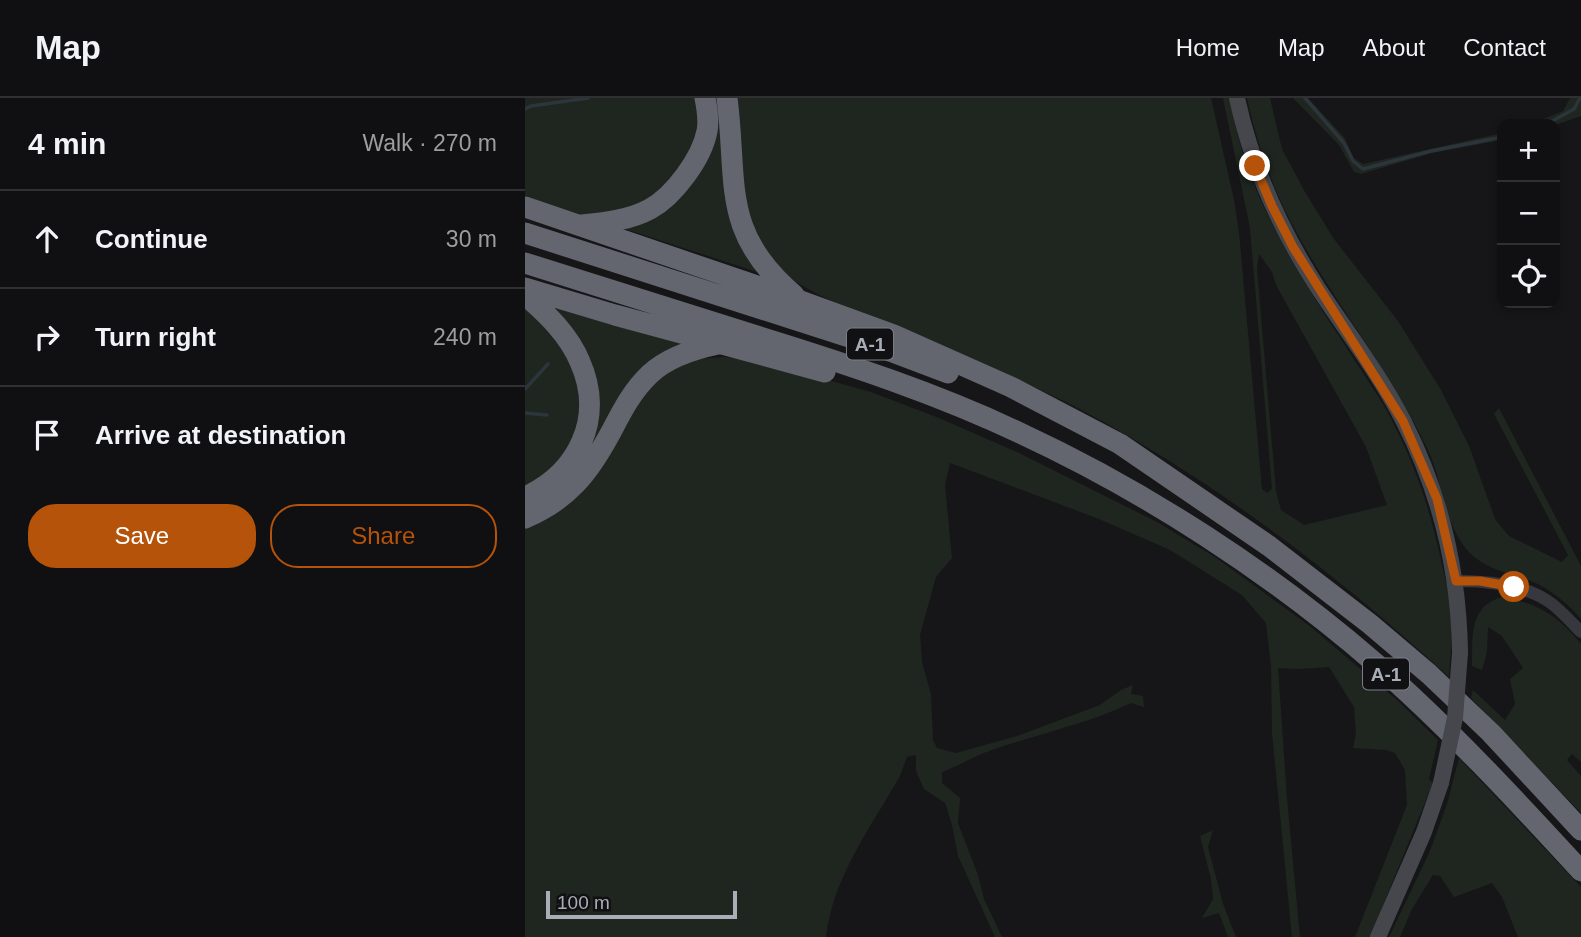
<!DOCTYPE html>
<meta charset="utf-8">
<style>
body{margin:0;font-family:Arial,sans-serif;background:#1e1e20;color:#f1f3f6}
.controls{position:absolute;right:21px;top:21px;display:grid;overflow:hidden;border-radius:14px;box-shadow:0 4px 10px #0003}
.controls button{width:63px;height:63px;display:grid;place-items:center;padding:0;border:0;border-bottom:2px solid #303032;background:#101012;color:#f1f3f6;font:35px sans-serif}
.scale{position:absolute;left:21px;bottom:18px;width:191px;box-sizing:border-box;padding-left:7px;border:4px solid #a8adb8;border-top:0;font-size:19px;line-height:24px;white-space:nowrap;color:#a8adb8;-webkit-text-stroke:5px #111113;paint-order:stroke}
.stop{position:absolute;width:21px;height:21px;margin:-16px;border:5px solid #b45309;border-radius:50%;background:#fff}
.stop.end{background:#b45309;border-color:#fff;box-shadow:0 2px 7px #0008}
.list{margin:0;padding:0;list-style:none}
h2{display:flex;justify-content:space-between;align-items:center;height:91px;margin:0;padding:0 28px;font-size:30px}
h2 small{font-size:23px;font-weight:400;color:#9c9d9f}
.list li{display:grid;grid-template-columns:46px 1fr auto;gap:21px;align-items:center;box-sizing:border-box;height:98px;padding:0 28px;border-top:2px solid #303032}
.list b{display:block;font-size:26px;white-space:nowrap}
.list em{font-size:23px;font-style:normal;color:#9c9d9f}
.actions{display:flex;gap:14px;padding:21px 28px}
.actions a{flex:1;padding:16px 0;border:2px solid #b45309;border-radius:28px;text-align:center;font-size:24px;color:#b45309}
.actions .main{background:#b45309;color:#fff}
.icon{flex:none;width:38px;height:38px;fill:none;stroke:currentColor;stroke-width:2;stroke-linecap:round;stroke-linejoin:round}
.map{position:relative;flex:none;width:1056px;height:839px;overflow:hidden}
header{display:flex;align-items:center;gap:42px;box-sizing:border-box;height:98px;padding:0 35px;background:#101012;border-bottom:2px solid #303032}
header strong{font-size:33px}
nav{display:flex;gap:38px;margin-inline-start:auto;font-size:24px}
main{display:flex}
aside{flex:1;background:#101012}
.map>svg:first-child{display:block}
.green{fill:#1e261f;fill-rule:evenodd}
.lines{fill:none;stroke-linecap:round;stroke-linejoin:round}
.stream{stroke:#2c353c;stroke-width:3.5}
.street{stroke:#37383d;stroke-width:12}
.secondary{stroke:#45474d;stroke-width:16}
.highway{stroke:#63666e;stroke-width:21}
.secondary-bridge{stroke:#45474d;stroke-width:16}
.route{stroke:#b45309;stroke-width:9}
.labels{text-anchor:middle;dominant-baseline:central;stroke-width:7;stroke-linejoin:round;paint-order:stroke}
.shield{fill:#111113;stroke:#7b7e86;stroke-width:2}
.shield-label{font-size:19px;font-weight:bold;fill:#a8adb8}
</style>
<header>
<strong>Map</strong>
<nav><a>Home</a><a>Map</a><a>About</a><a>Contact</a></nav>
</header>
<main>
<aside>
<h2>4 min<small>Walk · 270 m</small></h2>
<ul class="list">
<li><svg class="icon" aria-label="ahead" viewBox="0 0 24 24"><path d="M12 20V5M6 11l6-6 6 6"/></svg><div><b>Continue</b></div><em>30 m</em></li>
<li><svg class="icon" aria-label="right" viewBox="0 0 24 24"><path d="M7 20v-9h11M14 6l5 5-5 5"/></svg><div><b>Turn right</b></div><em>240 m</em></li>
<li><svg class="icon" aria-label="arrive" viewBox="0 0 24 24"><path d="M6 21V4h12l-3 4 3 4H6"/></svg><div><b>Arrive at destination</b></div></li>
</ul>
<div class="actions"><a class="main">Save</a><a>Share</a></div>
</aside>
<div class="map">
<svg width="1056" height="839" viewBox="0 0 1056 839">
<rect width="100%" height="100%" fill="#161618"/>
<path class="green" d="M 0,0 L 172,0 L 174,14 L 169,46 L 159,66 L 127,101 L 86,116 L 55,116 L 0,100 Z
M 186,0 L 194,0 L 235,175 L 97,130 L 149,103 Z
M 209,0 L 686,0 L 709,102 L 714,134 L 737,391 L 742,395 L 747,391 L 725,130 L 698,0 L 705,0 C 720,95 771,173 823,252 C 836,273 851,293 863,315 C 889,364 903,404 915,458 C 920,480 926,503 927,526 C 927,543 925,561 924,579 C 814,478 695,387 564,316 C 477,270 385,239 296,198 C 280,189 263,181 250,168 C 212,129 215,51 209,0 ZM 734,156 L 747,174 L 751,187 L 841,349 L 862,407 L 779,427 L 756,412 L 751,393 L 732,171 Z
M 722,0 L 745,0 L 757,51 L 780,94 L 809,141 L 873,223 L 916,292 L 944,348 L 970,421 L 984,438 L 1037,464 L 1043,457 L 969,316 L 974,310 L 1056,468 L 1056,521 C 1046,509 1033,498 1020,490 C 995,475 965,476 944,454 C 919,427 918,384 903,352 C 862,265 798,192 757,106 C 741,72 730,36 722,0 Z
M 768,0 L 783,0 L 819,39 L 829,60 L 838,66 L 977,35 L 977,42 L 907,55 L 836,76 L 829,74 L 814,47 Z
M 1045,0 L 1056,0 L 1056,18 L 1030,27 L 1006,26 L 1038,13 Z
M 23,205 L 163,246 L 59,369 L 70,315 Z
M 0,210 C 41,244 70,294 44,346 C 40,353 37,364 31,369 C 22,378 10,384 0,391 Z
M 200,259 L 227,261 L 346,294 L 414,320 L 494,355 L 632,424 L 690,459 L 786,529 L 873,603 L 913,642 L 904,681 L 908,685 L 845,839 L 830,839 L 882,707 L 880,672 L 870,655 L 861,652 L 828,650 L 831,635 L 829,609 L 804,569 L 774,571 L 753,570 L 762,700 L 775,839 L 767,839 L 747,635 L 746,569 L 741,525 L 717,497 L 645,452 L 574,421 L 425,365 L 420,387 L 427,460 L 411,479 L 395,537 L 397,564 L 406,596 L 408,642 L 412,650 L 431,655 L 492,638 L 575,607 L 596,592 L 608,587 L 606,596 L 618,598 L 619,609 L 606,605 C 562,626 513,636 467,652 C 449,658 434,668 417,674 L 417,685 L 435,700 L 433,725 L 453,777 L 459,801 L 477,839 L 470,839 L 433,758 L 427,727 L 420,705 L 399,691 L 391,673 L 391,657 L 382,659 L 375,678 C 346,729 308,779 301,839 L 0,839 L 0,430 L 23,421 L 46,404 L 122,293 L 141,275 L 168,261 Z
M 977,499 C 1012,505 1034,518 1056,546 L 1056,664 L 1047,656 L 1042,662 L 1056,678 L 1056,715 L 946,600 L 948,592 L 980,622 L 990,606 L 985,581 L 998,570 L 977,538 L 963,529 L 962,554 L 957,572 L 947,568 C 948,538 943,509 977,499 Z
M 934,660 L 1056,789 L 1056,839 L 993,839 L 977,799 L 967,785 L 929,799 L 915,778 L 908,777 L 887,811 L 875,839 L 864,839 L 905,753 L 922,706 Z
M 688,732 L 683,749 L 698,806 L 711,839 L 703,839 L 694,815 L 677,820 L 688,801 L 686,781 L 675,738 Z"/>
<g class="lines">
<path class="stream" d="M 780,0 L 819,45 L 828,63 L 838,71 L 906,53 L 977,39
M 0,11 L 6,8 L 63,0
M 1022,26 L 1049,11 L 1055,0
M 0,291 L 23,266
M 0,315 L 22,317"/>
<path class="street" d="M 931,483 C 962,483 997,486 1023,503 C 1035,511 1046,524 1056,534"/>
<path class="secondary" d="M 712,0 C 727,69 755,131 793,190 C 822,234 855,277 879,324 C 916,397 934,473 935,555
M 853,839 L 899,734 L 916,685"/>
<path class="highway" d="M 202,0 C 213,85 195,134 269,197
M 0,109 L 276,203 L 369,237 L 486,289 L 595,346 L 744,448 L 845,526 L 904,576 L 966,635 L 1056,732
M 56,127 C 79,125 105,122 125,111 C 149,98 177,60 182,33 C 184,23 182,10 180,0
M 0,135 L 349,247 L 423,275
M 0,165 C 79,190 158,215 238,240 C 325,267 413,296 495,335 C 620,393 745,474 850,565 C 923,629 990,701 1056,773
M 0,190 L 90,217 L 300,274
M 0,197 C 22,216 44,237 55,264 C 80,320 53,375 0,399
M 0,420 C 43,402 64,375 86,334 C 97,313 107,293 125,276 C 143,259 169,251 193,246"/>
<path class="secondary-bridge" d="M 916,685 L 930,620 L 935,555"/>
</g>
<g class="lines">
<path class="route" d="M 730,68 L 747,108 L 768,149 L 878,323 L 912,401 L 931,483 L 955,483 L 989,489"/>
</g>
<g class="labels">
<g class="shield">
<rect x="322" y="230.5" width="46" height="31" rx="5"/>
<rect x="838" y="560.5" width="46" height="31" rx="5"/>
</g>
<g class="shield-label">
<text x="345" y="246">A-1</text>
<text x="861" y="576">A-1</text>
</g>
</g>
</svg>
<div class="controls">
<button>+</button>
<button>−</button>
<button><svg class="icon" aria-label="locate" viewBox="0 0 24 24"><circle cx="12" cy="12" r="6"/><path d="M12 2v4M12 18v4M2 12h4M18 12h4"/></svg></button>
</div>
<div class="scale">100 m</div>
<div class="stop" style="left:989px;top:489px"></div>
<div class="stop end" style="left:730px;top:68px"></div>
</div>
</main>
